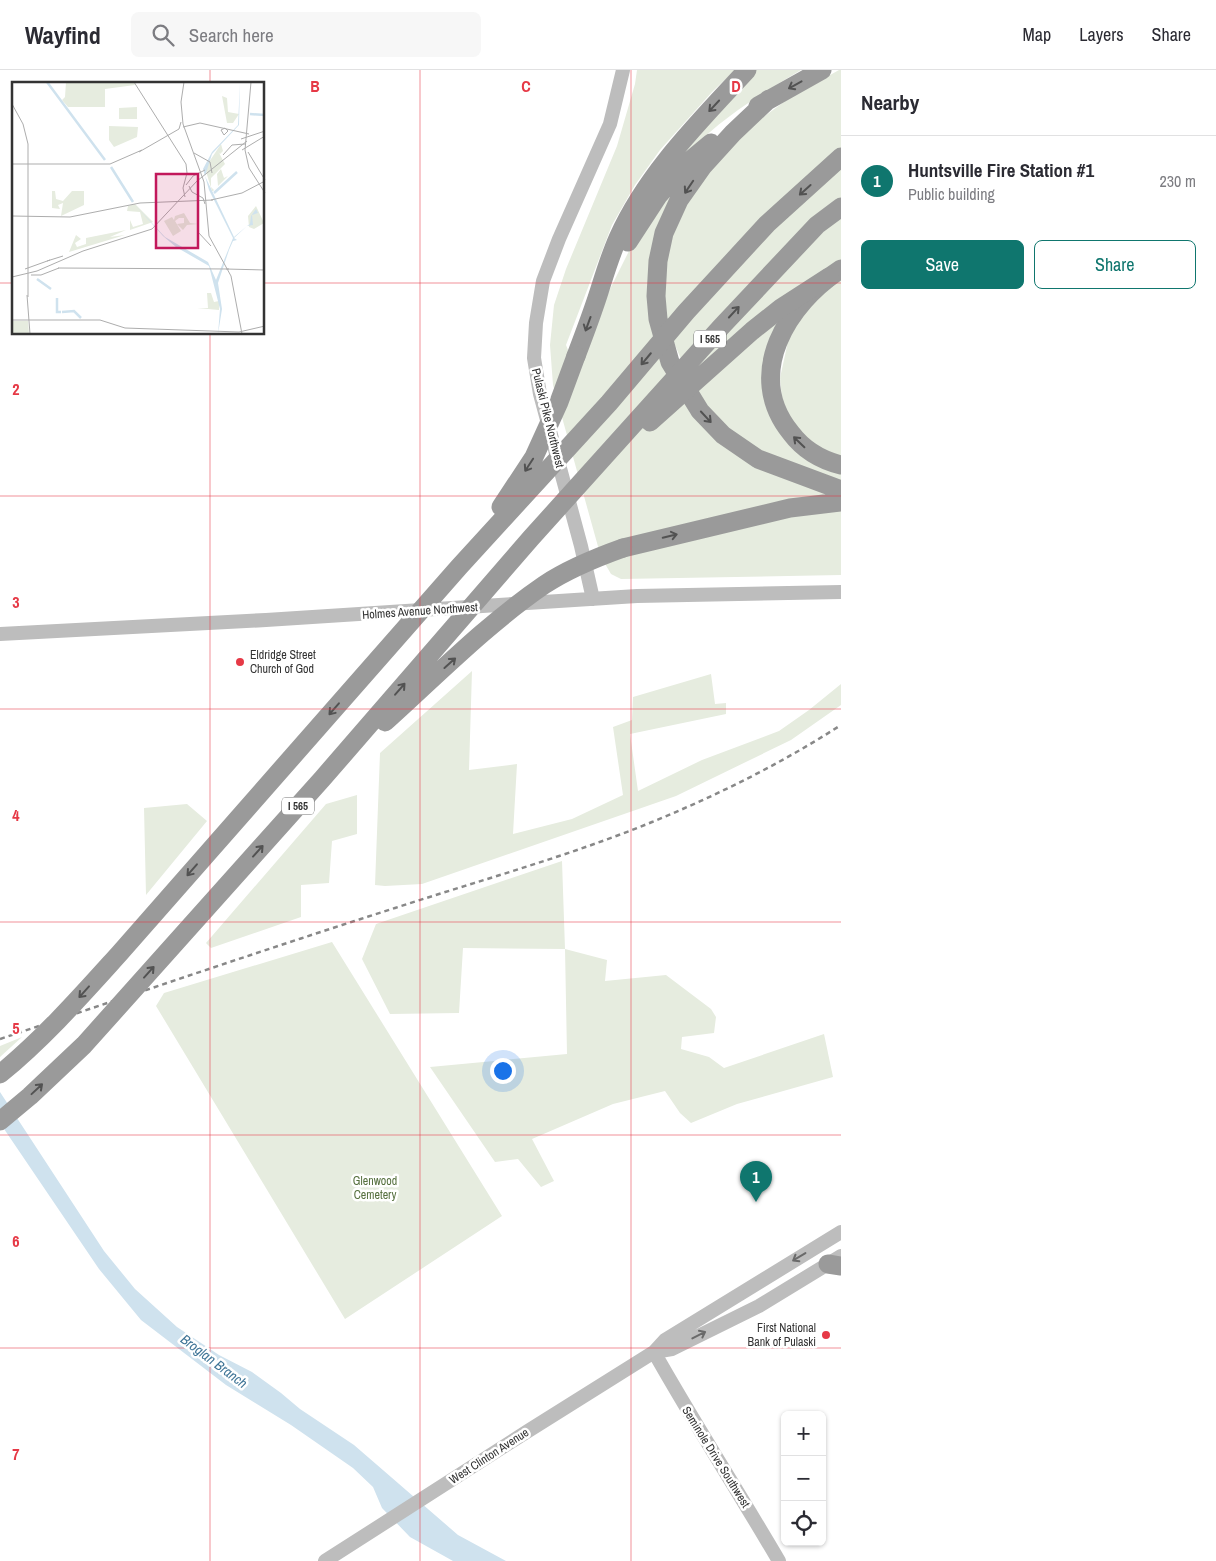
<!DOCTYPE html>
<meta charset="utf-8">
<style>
body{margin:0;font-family:"Archivo Narrow",sans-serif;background:#f7f7f7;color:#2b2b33}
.controls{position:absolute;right:15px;bottom:15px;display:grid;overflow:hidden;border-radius:8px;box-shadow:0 1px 4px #0004}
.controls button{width:45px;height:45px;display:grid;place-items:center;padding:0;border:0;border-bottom:1px solid #e1e1e2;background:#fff;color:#2b2b33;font:25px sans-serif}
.you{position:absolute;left:502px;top:1000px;width:18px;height:18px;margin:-12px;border:4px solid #fff;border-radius:50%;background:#1a73e8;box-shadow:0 0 0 8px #1a73e833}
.badge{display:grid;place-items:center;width:32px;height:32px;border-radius:50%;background:#0f766e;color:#fff;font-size:16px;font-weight:700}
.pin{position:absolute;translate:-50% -41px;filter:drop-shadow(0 1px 2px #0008)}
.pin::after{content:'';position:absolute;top:26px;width:18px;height:15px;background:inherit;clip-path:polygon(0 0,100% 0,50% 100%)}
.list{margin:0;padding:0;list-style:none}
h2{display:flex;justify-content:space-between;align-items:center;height:65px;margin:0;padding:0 20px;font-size:21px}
h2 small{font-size:16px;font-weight:400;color:#7c7c81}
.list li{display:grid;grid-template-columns:32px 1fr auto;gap:15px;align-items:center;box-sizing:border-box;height:90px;padding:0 20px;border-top:1px solid #e1e1e2}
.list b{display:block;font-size:19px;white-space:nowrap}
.list p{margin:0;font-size:16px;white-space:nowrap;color:#7c7c81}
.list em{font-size:16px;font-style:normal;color:#7c7c81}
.actions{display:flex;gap:10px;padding:15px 20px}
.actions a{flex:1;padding:11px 0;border:1px solid #0f766e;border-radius:8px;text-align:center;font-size:18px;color:#0f766e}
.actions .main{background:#0f766e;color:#fff}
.icon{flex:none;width:28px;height:28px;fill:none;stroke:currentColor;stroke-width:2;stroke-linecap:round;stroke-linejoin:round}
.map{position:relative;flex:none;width:841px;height:1491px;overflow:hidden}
header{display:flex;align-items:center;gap:30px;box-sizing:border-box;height:70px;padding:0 25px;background:#fff;border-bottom:1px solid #e1e1e2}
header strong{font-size:24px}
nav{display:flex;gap:28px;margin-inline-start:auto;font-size:18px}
.search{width:350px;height:45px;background:#f7f7f7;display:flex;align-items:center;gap:12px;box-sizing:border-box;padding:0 18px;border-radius:8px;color:#7c7c81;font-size:19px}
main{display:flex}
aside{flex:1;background:#fff}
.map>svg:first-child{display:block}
.green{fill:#e6ecdf}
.water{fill:#cfe2ee}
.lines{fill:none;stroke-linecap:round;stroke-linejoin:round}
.secondary{stroke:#bdbdbd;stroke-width:14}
.highway{stroke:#9a9a9a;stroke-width:19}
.rail{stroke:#888;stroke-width:2.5;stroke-dasharray:5 4;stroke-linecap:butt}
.highway-bridge{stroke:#9a9a9a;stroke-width:19}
.oneway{stroke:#525252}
.oneway2{stroke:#6a6a6a}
.grid{fill:none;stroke:#e63946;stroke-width:1;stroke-opacity:0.55}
.poi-dot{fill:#e63946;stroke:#fff;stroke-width:2}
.labels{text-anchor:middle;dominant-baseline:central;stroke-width:5;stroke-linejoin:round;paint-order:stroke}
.shield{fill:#fff;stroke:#707070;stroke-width:1}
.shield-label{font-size:11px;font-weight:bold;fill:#333}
.street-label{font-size:12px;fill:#333;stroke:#fff}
.poi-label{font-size:12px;fill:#333;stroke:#fff;text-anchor:start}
.park-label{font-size:12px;fill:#56703f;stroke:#fff}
.water-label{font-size:14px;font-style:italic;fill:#3f7597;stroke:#fff}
.inset-river{fill:none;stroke:#cfe2ee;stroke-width:2.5}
.inset-road{fill:none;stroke:#adadad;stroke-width:1}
.view{fill:#c2185b;fill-opacity:0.15;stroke:#c2185b;stroke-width:2.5}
.inset-edge{fill:none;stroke:#333;stroke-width:2.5}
.grid-label{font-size:16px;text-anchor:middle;font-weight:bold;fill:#e63946;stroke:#fff;stroke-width:5;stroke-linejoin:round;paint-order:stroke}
</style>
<header>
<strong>Wayfind</strong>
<div class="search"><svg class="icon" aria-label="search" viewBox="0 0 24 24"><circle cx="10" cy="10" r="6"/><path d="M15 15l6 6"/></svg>Search here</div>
<nav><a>Map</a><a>Layers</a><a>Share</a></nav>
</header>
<main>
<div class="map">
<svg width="841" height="1491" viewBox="0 0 841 1491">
<rect width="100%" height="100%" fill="#fff"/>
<path class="green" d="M 637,0 L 735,0 L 712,22 L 660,80 L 635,115 L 612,155 L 566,275 L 577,303 L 601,237 L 650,139 L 690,99 L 648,209 L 690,343 L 833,424 L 599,480 L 553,315 L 550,275 L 554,235 L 566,199 L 617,76 L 635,14 Z
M 754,0 L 801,0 C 777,14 753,29 730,46 C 700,68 673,97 646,124 Z
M 839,0 L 841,0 L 841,389 L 824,383 L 792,354 L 782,330 L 780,308 L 787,276 L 771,270 L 767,332 L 841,402 L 841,412 L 757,381 L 718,355 L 698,329 L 663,247 L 663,191 L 680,139 L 740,64 L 788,29 Z
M 841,438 L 841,505 L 621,509 L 611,504 L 604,492 L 786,445 Z
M 472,601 L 469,700 L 517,694 L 513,764 L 572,749 L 623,725 L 613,657 L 632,650 L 633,627 L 711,604 L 715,634 L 726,633 L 726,644 L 630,664 L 638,721 L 702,690 L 779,661 L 809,640 L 841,614 L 841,635 L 791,670 L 676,726 L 422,814 L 385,816 L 375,815 L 380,683 Z
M 357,725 L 357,764 L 332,771 L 329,813 L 301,815 L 301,847 L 211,878 L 206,873 L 326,734 Z
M 187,734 L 207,751 L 146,825 L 144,738 Z
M 562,791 L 565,879 L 607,890 L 605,911 L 666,905 L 711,939 L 716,947 L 714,963 L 682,967 L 681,979 L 709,987 L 724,998 L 824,964 L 833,1007 L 737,1034 L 691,1053 L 680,1043 L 665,1021 L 613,1034 L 532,1069 L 554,1111 L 541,1117 L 518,1089 L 495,1092 L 430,997 L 567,984 L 565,879 L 463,878 L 459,943 L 390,944 L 362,889 L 376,854 Z
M 332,872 L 502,1146 L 345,1249 L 156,936 L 164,923 Z
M 22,967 L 0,987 L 0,976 Z"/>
<path class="water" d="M 0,1022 L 104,1181 L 135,1219 L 177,1257 L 219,1285 L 252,1302 L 281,1323 L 300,1339 L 354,1375 L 458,1465 L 506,1491 L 453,1491 L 410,1467 L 382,1438 L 373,1417 L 353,1398 L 291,1355 L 226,1315 L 141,1250 L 99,1199 L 0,1053 Z"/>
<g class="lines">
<path class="secondary" d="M 593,529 L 581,476 L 540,324 L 534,288 L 536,253 L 543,211 L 559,169 L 610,54 L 623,0
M 0,564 L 266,550 L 637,526 L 841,522
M 654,1282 C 694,1353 738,1421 779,1491
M 654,1282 L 672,1279 L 759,1236 L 841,1186
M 325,1491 L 528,1361 L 654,1282 L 665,1270 L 841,1162"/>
<path class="highway" d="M 769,29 L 733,63 L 703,96 L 679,130 L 664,163 L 658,191 L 656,226 L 658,249 L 670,292 L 700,341 L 723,365 L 758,389 L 841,420
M 758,36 L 822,0
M 628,172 L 658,126 L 687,93 L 711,73
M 841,199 C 788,233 743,304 791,363 C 803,379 821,390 841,395
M 576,286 C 584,265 592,244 599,222 C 605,203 610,186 618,168 C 647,103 699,52 747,0
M 623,478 L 790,438 L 841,432
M 828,1194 L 841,1196"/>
<path class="rail" d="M 0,969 C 132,925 263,880 395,838 C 481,810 569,786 652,752 C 718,725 782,693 841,655"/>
<path class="highway-bridge" d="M 650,352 L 752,261 L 781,238 L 829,207
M 501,437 L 534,387 L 559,332 L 576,286
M 385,652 C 436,606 487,554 544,515 C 568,499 595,488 623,478
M 0,1004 C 44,968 81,926 119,884 L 459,497 L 609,333 L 686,242 L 767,154 L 841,87
M 0,1051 L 30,1026 L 84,975 L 323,708 L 531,468 L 721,257 L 817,155 L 841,137"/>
</g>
<defs><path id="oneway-shaft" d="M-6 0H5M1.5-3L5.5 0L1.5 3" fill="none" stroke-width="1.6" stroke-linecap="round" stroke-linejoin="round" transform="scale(1.25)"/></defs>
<g class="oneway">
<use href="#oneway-shaft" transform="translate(795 15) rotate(151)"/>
<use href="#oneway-shaft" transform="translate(714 36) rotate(133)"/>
<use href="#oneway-shaft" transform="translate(689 117) rotate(124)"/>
<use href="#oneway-shaft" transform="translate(805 120) rotate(138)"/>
<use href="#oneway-shaft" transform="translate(734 242) rotate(-47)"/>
<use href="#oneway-shaft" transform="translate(588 254) rotate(110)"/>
<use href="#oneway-shaft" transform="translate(646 289) rotate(130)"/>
<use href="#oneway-shaft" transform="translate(706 347) rotate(47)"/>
<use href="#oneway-shaft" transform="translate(799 372) rotate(-136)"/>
<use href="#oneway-shaft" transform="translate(529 395) rotate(123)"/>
<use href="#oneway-shaft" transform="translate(670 466) rotate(-14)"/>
<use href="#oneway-shaft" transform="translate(450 593) rotate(-42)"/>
<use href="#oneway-shaft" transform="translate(400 619) rotate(-49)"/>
<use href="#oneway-shaft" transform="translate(334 639) rotate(131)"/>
<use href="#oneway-shaft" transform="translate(258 781) rotate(-48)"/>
<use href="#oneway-shaft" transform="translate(192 800) rotate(131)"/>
<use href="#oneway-shaft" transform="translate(149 902) rotate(-48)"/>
<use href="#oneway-shaft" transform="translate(84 922) rotate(132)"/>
<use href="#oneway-shaft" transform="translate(37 1019) rotate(-43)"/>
</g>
<g class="oneway2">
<use href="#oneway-shaft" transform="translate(799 1187) rotate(149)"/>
<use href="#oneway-shaft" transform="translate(699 1265) rotate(-27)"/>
</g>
<path class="grid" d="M 210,0 L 210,14M 420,0 L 420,1491M 631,0 L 631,1491M 0,213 L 14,213M 264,213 L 841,213M 210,264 L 210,1491M 0,426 L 841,426M 0,639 L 841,639M 0,852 L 841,852M 0,1065 L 841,1065M 0,1278 L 841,1278"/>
<g class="poi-dot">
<circle cx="240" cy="592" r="5"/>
<circle cx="826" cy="1265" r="5"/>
</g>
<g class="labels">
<g class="shield">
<rect x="694" y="260.5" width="32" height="17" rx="4"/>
<rect x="282" y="727.5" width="32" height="17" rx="4"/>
</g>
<g class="shield-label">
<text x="710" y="269">I 565</text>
<text x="298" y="736">I 565</text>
</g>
<g class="street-label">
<text transform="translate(548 348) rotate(76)">Pulaski Pike Northwest</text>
<text transform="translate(420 541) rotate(-4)">Holmes Avenue Northwest</text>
<text transform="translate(489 1386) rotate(-33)">West Clinton Avenue</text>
<text transform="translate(716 1387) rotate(58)">Seminole Drive Southwest</text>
</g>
<g class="poi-label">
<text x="250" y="585">Eldridge Street<tspan x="250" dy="14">Church of God</tspan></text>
<text x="816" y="1258" text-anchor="end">First National<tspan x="816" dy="14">Bank of Pulaski</tspan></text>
</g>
<g class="park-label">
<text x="375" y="1111">Glenwood<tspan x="375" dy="14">Cemetery</tspan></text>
</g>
<g class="water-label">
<text transform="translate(214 1291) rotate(37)">Broglan Branch</text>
</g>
</g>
<g transform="translate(12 12)">
<rect width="252" height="252" fill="#fff"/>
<path d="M 54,0 L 122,0 L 123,3 L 93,7 L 93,25 L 56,25 L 50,18 L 53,15 ZM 210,14 L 215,16 L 216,30 L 227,32 L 221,41 L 215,41 ZM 125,25 L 125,37 L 107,37 L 107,26 ZM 97,44 L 126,45 L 125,55 L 102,65 L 97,58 ZM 209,62 L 211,69 L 208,72 L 206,69 L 213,82 L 199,96 L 199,105 L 202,108 L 206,104 L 205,92 L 209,87 L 212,96 L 216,94 L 201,109 L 200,109 L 193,86 ZM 40,109 L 43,109 L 44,117 L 51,119 L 60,109 L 72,109 L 72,123 L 49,134 L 51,121 L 46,123 L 48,127 L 40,126 ZM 123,122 L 141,140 L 118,148 L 118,138 L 121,145 L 131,142 L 128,130 L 115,129 L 116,124 ZM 244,124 L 252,141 L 242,147 L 237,145 L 236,134 ZM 172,131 L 178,141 L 186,142 L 175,143 L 171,148 L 165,142 L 172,141 L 172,136 L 167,136 L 163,139 L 169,149 L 161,154 L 152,139 L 160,135 L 162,138 L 163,134 ZM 114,148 L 98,155 L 113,153 L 57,170 L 64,153 L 69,157 L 63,161 L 65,165 L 74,162 L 74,156 ZM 195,211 L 199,211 L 202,220 L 207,219 L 207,228 L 185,226 L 196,226 ZM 0,239 L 16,239 L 17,251 L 0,252 Z" fill="#e6ecdf"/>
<path d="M 228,0 L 227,43 L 200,72 L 193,94 L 222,155 L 235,144 L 238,142 L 239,134 L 244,127 L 246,131 L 240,133 L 241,143 L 235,144 L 222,156 L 225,158 L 221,159 L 217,168 L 206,201 L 210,227 L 206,252 L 208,227 L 197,184 L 164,165 L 151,154 L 123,123 L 153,155 L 196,180 L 204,198 L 221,156 L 197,108 L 191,87 L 200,70 L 226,43 Z" fill="#cfe2ee"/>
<path class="inset-river" d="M 35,0 L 93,78M 238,32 L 253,33M 99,85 L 121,120M 202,111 L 225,90M 25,197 L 39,207M 45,216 L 45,230 L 49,230M 50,230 L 62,229 L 69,236"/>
<path class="inset-road" d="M 122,0 L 174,82 L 175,91 L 171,106 L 173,115M 172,0 L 169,20 L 171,42 L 192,100 L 197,154 L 219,194 L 230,252M 239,0 L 233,68 L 237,86 L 253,111M 0,22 L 11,42 L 16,62 L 16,215M 171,45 L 188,41 L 237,52M 213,46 L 216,49 L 212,53 L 209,48 ZM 229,57 L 253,49M 230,68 L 253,54M 127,70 L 167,47 L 169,40M 236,70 L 253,98M 182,71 L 198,80 L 200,91M 211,73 L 220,63 L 233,62M 0,82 L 98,82 L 130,68M 174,103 L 181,94 L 193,88M 177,104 L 180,110 L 191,116 L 193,122M 199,118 L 230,111 L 253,99M 0,134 L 58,135 L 128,121 L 201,118M 186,150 L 199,164M 35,179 L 51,174M 46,186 L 217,187M 13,187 L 38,178M 214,187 L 253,188M 19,193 L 29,193 L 47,186M 0,195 L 25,189 L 71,169 L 140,147 L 185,99 L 235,59M 15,213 L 18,252M 0,238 L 88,238 L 113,246 L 227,250 L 253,244"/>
<path class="view" d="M 144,92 L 186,92 L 186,166 L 144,166 Z"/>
<rect width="252" height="252" class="inset-edge"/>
</g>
<g class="grid-label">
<text x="315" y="22">B</text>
<text x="526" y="22">C</text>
<text x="736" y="22">D</text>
<text x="16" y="325">2</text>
<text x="16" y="538">3</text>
<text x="16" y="751">4</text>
<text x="16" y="964">5</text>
<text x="16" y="1177">6</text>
<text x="16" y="1390">7</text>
</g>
</svg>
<div class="controls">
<button>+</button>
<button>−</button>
<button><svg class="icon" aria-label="locate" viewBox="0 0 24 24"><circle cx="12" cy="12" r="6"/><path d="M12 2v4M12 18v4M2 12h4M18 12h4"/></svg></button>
</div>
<div class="you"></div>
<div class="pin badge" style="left:756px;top:1132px">1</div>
</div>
<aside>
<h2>Nearby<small></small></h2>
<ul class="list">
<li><span class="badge">1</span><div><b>Huntsville Fire Station #1</b><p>Public building</p></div><em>230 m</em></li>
</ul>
<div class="actions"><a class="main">Save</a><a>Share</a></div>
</aside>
</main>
